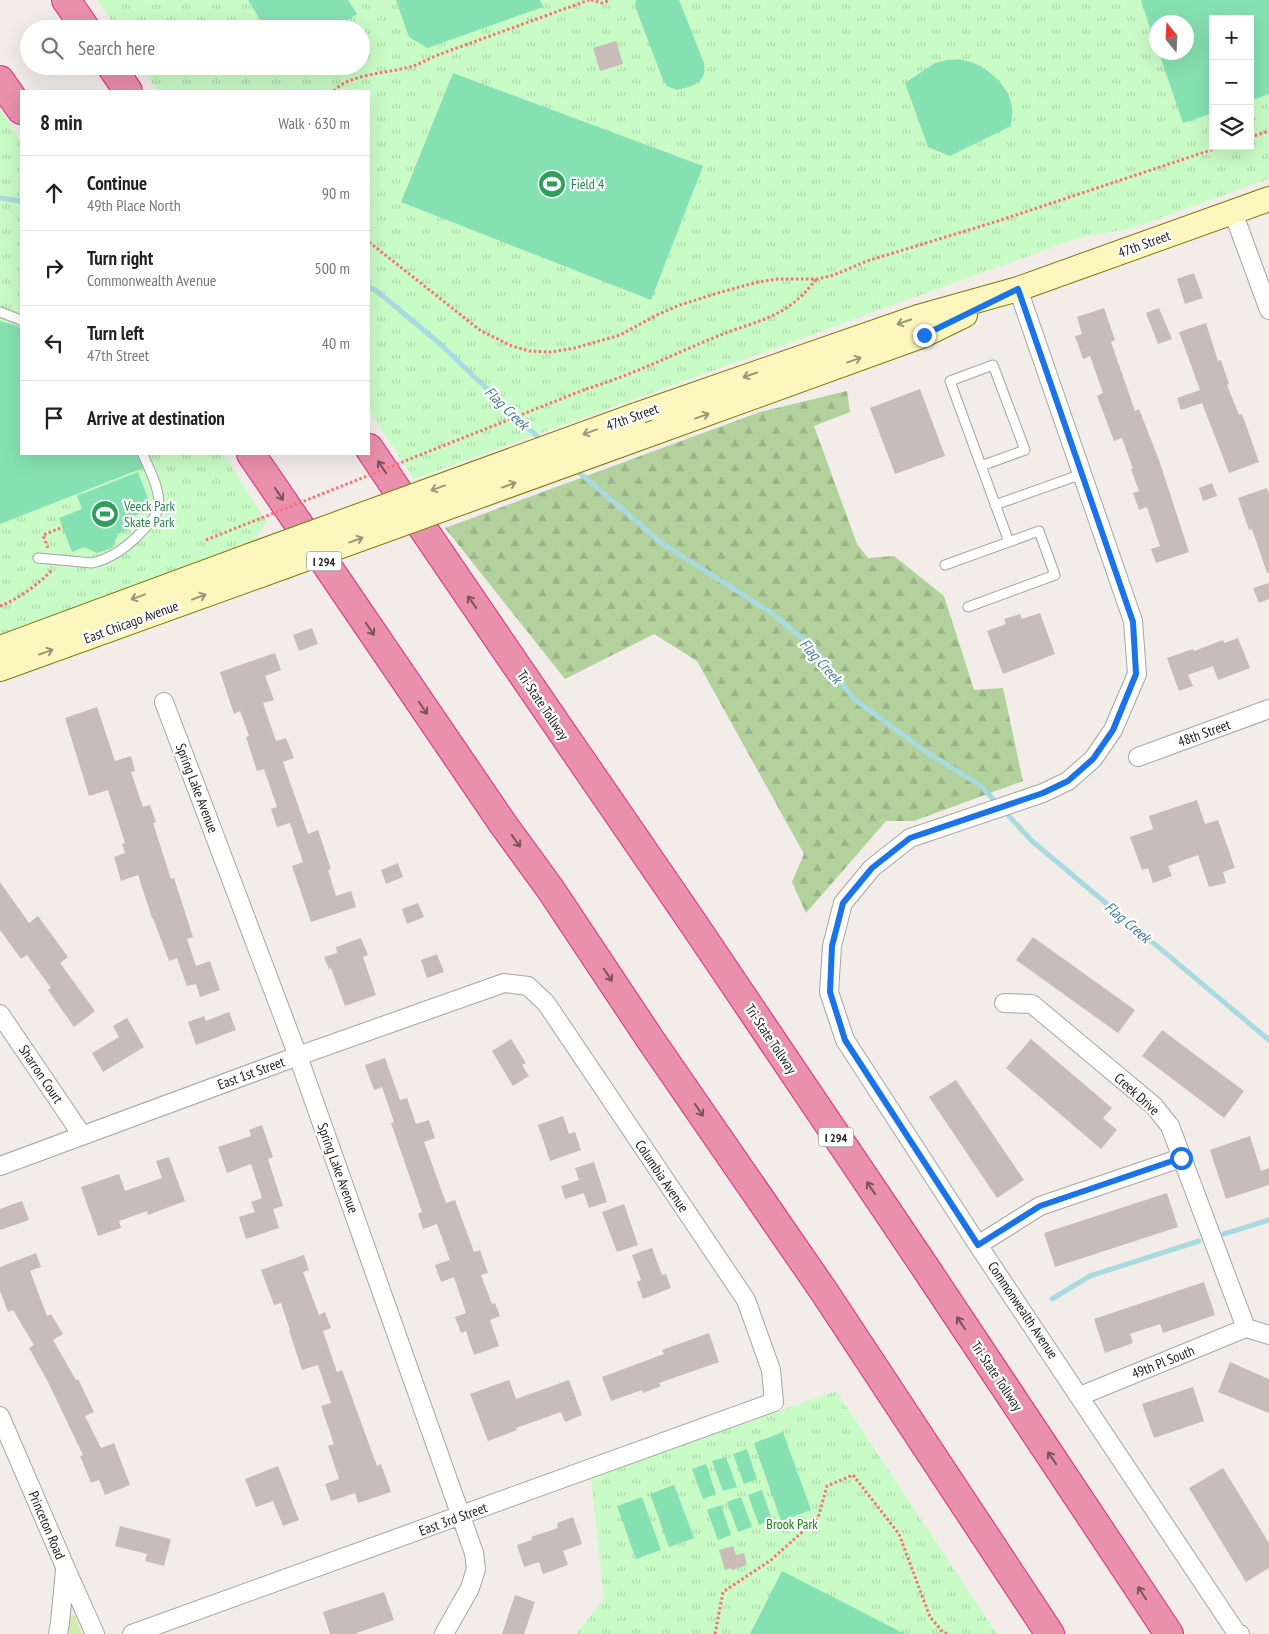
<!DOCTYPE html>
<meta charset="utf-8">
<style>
body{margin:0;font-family:"PT Sans Narrow",sans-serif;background:#f2f2f2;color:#222}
.controls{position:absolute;right:15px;top:15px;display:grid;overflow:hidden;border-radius:0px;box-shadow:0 5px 20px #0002}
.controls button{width:45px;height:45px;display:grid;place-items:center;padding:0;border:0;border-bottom:1px solid #e0e0e0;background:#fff;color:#222;font:25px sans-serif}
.compass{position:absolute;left:1149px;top:15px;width:45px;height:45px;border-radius:50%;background:#fff;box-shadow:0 5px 20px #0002;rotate:342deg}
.stop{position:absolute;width:15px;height:15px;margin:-11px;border:4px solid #1a73e8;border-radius:50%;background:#fff}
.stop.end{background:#1a73e8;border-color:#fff;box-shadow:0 1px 5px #0008}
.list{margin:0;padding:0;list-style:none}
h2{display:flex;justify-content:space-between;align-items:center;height:65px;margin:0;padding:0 20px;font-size:21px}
h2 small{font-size:16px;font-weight:400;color:#767676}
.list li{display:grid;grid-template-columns:32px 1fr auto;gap:15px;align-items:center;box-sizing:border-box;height:75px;padding:0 20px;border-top:1px solid #e0e0e0}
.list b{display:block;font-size:19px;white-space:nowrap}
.list p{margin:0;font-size:16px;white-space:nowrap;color:#767676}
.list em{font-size:16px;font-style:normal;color:#767676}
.icon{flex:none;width:28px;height:28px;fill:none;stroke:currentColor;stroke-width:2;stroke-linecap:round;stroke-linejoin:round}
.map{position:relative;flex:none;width:1269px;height:1634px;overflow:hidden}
.search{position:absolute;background:#fff;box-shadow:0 5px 20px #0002;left:20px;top:20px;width:350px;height:55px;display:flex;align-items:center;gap:12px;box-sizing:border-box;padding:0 18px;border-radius:28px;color:#767676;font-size:19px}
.panel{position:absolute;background:#fff;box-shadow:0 5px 20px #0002;left:20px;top:90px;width:350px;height:365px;border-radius:0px}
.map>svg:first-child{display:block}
.grass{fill:#d4ebaf}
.forest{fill:url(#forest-firs)}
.park{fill:url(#park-tufts);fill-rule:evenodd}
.pitch{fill:#86e1b2}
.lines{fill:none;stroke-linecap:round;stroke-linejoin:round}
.stream{stroke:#a9dadf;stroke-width:5}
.building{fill:#c7bcb7}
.service-casing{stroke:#a5a5a5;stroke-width:11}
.minor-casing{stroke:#a5a5a5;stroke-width:20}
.secondary-casing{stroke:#7d7b04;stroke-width:26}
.motorway-casing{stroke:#de277d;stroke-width:30}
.path{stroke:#fc6f73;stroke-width:3;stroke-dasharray:2.5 2.5;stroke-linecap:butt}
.service{stroke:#fff;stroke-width:9}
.minor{stroke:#fff;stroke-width:18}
.secondary{stroke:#fbf6bd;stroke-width:24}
.motorway{stroke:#e990ac;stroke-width:28}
.secondary-bridge-casing{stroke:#7d7b04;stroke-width:26;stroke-linecap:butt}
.path-bridge{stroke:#fc6f73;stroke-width:3;stroke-dasharray:2.5 2.5;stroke-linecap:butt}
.secondary-bridge{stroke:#fbf6bd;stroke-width:24}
.oneway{stroke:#999677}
.oneway2{stroke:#7b5360}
.route{stroke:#1a73e8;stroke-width:6}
.labels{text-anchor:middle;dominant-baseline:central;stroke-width:4.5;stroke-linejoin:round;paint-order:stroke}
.shield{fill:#fff;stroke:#646464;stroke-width:1}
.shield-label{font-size:12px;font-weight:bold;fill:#212121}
.leisure-label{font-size:14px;fill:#27864d;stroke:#fff;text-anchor:start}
.street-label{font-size:14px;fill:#212121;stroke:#fff}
.park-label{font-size:14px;fill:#10840b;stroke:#fff}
.water-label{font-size:15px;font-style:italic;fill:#427a9c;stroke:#fff}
</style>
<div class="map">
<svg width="1269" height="1634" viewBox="0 0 1269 1634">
<defs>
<pattern id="forest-firs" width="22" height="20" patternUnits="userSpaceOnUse" patternTransform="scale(1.25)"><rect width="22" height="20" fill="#b3d19d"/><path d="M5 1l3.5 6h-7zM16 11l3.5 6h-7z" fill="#9ab387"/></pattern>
<pattern id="park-tufts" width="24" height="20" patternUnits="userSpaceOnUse" patternTransform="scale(1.25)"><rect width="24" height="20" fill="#c9fbc6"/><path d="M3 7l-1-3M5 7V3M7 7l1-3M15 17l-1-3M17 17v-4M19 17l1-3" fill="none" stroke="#acd7aa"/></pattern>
</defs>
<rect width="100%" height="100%" fill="#f2ede8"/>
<path class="grass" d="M 71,1614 L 75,1616 L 82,1634 L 66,1634 Z"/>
<path class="forest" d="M 847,391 L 850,412 L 814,426 L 857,544 L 868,558 L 894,556 L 944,596 L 974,690 L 1003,688 L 1023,781 L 914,821 L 886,821 L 806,913 L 792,882 L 804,854 L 697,661 L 654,634 L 565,679 L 445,528 L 760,412 Z"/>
<path class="park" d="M 98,0 L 1269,0 L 1269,179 L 1132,228 L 1078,238 L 414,479 L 369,410 L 369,91 L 158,91 L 141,66 L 361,66 L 361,29 L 117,29 ZM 1213,19 L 1250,19 L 1250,146 L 1213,146 ZM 1156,22 L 1186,22 L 1186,52 L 1156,52 Z
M 0,109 L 21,142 L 21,454 L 223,454 L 267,522 L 255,539 L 0,636 Z
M 836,1391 L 997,1634 L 576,1634 L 604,1599 L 591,1477 Z"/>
<path class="pitch" d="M 248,0 L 348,0 L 357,14 L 333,29 L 266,29 Z
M 396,0 L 540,0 L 543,7 L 427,48 L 409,37 Z
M 636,0 L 679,0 L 704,63 C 708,82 692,87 677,90 L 667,86 L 663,80 L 635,6 Z
M 1141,0 L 1269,0 L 1269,94 L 1250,101 L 1250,19 L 1213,19 L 1213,113 L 1183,123 L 1159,53 L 1186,52 L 1186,22 L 1156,22 L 1156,47 Z
M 947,60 C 952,60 958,59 963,60 C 984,64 1009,84 1012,107 C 1013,113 1011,120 1011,126 L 950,156 L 928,147 L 905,83 L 935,63 Z
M 453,73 L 703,166 L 651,300 L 401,202 Z
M 0,321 L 21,327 L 21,454 L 142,454 L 148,466 L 0,524 Z
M 138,472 L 152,509 L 129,518 L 132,528 L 118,534 L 112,548 L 97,553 L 84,547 L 72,552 L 59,518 L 82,509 L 77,496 Z
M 783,1432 L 811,1510 L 781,1521 L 754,1443 Z
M 747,1449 L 757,1479 L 744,1484 L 733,1454 Z
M 726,1457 L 737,1487 L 723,1491 L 712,1461 Z
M 706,1464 L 716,1494 L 703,1499 L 692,1469 Z
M 674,1485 L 694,1538 L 669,1547 L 650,1494 Z
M 762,1490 L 772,1520 L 759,1525 L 748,1495 Z
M 642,1497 L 661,1550 L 636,1559 L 617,1506 Z
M 741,1497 L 752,1527 L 738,1532 L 727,1502 Z
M 721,1505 L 731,1535 L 718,1540 L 707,1510 Z
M 782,1571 L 905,1634 L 750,1634 Z"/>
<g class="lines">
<path class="stream" d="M 0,198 L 21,201
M 369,287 L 378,292 L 438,342 L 542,441
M 575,469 L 663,544 L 773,614 L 815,649 L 854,699 L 925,751 L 981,786 L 1032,841 L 1269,1040
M 1224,1234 L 1269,1220
M 1052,1299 L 1090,1276 L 1199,1241"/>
</g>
<path class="building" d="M 616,41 L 623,64 L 600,71 L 593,48 Z
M 1194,273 L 1203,298 L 1185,304 L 1177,279 Z
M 1104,308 L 1115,340 L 1111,342 L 1135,411 L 1139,409 L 1159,460 L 1189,552 L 1156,563 L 1151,549 L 1160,546 L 1147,507 L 1139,510 L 1133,493 L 1139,491 L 1131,469 L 1133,469 L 1122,438 L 1114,441 L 1097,396 L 1103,393 L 1090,356 L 1083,359 L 1075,336 L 1082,334 L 1077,317 Z
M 1159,308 L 1172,339 L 1158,344 L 1146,313 Z
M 1206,323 L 1218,361 L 1221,360 L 1229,384 L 1227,385 L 1239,415 L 1242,414 L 1259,462 L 1229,473 L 1202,403 L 1181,410 L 1177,398 L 1200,390 L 1179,332 Z
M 920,389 L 945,456 L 895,474 L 870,408 Z
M 1212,483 L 1217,496 L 1203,501 L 1199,488 Z
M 1267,488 L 1269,494 L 1269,573 L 1267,573 L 1252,529 L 1249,530 L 1238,498 Z
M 1269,583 L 1269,599 L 1259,603 L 1253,588 Z
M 1040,613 L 1055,654 L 1003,674 L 987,631 L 1006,624 L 1004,619 L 1020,614 L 1022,619 Z
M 312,628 L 318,644 L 299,651 L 293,635 Z
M 1238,638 L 1250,668 L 1218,680 L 1213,666 L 1188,675 L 1193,686 L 1179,691 L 1167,658 L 1193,649 L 1194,651 L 1223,640 L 1224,643 Z
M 275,653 L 281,670 L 265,676 L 274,700 L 263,703 L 276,741 L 286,738 L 294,758 L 283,762 L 308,834 L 318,830 L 331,869 L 328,870 L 336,896 L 351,891 L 356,907 L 311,922 L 292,866 L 303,862 L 290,823 L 277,827 L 271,809 L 277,807 L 264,769 L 257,771 L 246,737 L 249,736 L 240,711 L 234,714 L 220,672 Z
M 97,707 L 115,761 L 131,756 L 135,771 L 131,772 L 143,807 L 150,805 L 156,822 L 153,823 L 171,879 L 174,878 L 193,937 L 187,939 L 196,966 L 210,961 L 220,990 L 200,997 L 196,984 L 187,986 L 177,958 L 169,961 L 153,918 L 152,918 L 138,875 L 121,881 L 114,857 L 125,853 L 122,844 L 125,843 L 108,790 L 89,796 L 65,718 Z
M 1197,800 L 1205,824 L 1218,820 L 1235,868 L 1223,872 L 1226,883 L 1209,887 L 1198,855 L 1168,866 L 1172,876 L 1153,883 L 1148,868 L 1142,870 L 1130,837 L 1153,829 L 1149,816 Z
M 398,863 L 403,877 L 386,884 L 381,870 Z
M 0,882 L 29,923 L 38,916 L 68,957 L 60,963 L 95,1011 L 74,1027 L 48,990 L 51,988 L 27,955 L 21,959 L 0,930 Z
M 418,903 L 424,917 L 407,924 L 402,909 Z
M 1033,937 L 1135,1010 L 1118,1033 L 1016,960 Z
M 361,938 L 368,955 L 363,957 L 376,995 L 345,1006 L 331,968 L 329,969 L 324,957 L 337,953 L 336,947 Z
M 437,954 L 444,972 L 427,978 L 421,960 Z
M 229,1012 L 236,1030 L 196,1045 L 188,1022 L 204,1016 L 206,1021 Z
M 127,1018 L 144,1047 L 103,1072 L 92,1053 L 119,1037 L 113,1026 Z
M 1162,1030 L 1244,1091 L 1224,1118 L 1142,1056 Z
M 511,1039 L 526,1063 L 522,1065 L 529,1076 L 513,1086 L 492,1051 Z
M 1031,1039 L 1112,1108 L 1103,1118 L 1117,1130 L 1101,1149 L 1006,1068 Z
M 385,1058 L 400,1100 L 407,1098 L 416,1124 L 429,1120 L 435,1138 L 424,1142 L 446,1203 L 455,1200 L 474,1252 L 480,1250 L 488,1273 L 481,1275 L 492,1304 L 495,1303 L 500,1316 L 490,1320 L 499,1346 L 474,1355 L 466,1331 L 461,1333 L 455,1317 L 466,1313 L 454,1277 L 441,1282 L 435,1265 L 450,1260 L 437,1224 L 423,1229 L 418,1214 L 422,1212 L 391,1123 L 394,1122 L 382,1087 L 374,1090 L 365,1065 Z
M 956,1080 L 1024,1180 L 997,1198 L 929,1097 Z
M 563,1116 L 569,1134 L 575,1132 L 581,1150 L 550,1161 L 538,1125 Z
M 262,1125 L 273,1157 L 268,1159 L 283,1206 L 273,1209 L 279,1228 L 246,1239 L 239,1217 L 255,1212 L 251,1202 L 262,1198 L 251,1164 L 227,1173 L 218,1147 L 251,1136 L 249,1130 Z
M 1250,1136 L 1261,1171 L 1269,1168 L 1269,1185 L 1226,1199 L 1210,1150 Z
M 169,1157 L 185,1201 L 148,1215 L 147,1211 L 119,1221 L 121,1228 L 98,1236 L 81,1187 L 119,1174 L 125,1191 L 162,1178 L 156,1161 Z
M 594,1162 L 607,1202 L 589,1208 L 584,1193 L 565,1199 L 561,1186 L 579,1180 L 575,1168 Z
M 1167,1193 L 1178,1227 L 1055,1267 L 1044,1233 Z
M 22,1201 L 29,1220 L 0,1230 L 0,1209 Z
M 624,1204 L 638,1245 L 617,1252 L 602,1212 Z
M 652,1248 L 662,1275 L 666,1274 L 671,1288 L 643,1299 L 637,1282 L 641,1280 L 632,1255 Z
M 36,1253 L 41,1267 L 30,1271 L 47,1316 L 51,1314 L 63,1334 L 53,1340 L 76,1380 L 78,1379 L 94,1412 L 85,1416 L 101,1448 L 114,1443 L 130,1485 L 105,1495 L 99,1480 L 91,1483 L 80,1456 L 83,1455 L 48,1382 L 29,1348 L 34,1345 L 13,1310 L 8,1312 L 0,1291 L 0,1267 Z
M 304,1255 L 309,1270 L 303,1272 L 319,1315 L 325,1312 L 331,1328 L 323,1331 L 337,1372 L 342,1370 L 377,1466 L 381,1464 L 391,1492 L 358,1503 L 355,1493 L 331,1501 L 325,1484 L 339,1479 L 328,1446 L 334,1444 L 321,1406 L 331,1403 L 318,1365 L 302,1370 L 289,1330 L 290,1330 L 281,1303 L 274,1305 L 261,1270 Z
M 1204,1282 L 1215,1315 L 1163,1333 L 1160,1324 L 1130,1334 L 1133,1343 L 1105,1353 L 1094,1319 Z
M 709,1333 L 719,1362 L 659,1383 L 661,1386 L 643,1393 L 642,1390 L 611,1401 L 602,1377 L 664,1354 L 662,1350 Z
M 1230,1362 L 1269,1379 L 1269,1413 L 1218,1392 Z
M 509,1380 L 516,1399 L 569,1380 L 582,1415 L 565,1422 L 561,1412 L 516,1428 L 517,1430 L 488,1441 L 470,1394 Z
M 1193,1387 L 1204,1421 L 1154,1438 L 1142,1404 Z
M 278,1466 L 299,1520 L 283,1526 L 273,1501 L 256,1507 L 245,1479 Z
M 1223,1468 L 1269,1543 L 1269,1568 L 1246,1582 L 1189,1488 Z
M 573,1517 L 582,1544 L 563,1551 L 568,1565 L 543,1574 L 539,1562 L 524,1567 L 517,1545 L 532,1540 L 531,1537 L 558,1528 L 557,1523 Z
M 120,1526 L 171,1539 L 164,1566 L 145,1561 L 147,1554 L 115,1546 Z
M 733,1546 L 736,1555 L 744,1553 L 747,1565 L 732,1570 L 731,1568 L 725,1570 L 719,1550 Z
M 384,1592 L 394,1620 L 354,1634 L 330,1634 L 323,1612 Z
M 515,1595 L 535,1602 L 524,1634 L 502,1634 Z"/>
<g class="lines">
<g class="service-casing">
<path id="service" d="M 0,312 L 21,320
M 981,466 L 1025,450 L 993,365 L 950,381 L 1009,542
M 995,505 L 1082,474
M 38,558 L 92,563 C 114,558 130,545 145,528 C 150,523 156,516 158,509 C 162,491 149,470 143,454
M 945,565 L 1039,531 L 1055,575 L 968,607"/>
</g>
<g class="minor-casing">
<path id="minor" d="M 1233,212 L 1269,310
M 1018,289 L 1133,621 L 1137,674 L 1113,730 L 1093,759 L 1068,781 L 1043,793 L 910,838 L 872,868 L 843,903 L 832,946 L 829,992 L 845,1040 L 978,1245 L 1236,1632 L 1240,1634
M 164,702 L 298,1056 L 474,1553 L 476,1569 L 470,1588 L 444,1634
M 1138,757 L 1269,709
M 1004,1003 L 1032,1004 L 1154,1106 L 1170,1126 L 1246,1328 L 1269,1335
M 0,1014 L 82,1135
M 0,1166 L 298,1056 L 504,983 L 528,986 L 546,1003 L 746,1300 L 771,1370 L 774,1402 L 132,1634
M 978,1245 L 1040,1206 L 1181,1158
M 1080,1396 L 1246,1328
M 0,1416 L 66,1569 L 95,1634
M 58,1634 L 60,1623 L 65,1570"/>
</g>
<g class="secondary-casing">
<path id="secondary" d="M 636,415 L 918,317 L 1018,289 L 1269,199
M 656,432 L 924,335 L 965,315
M 0,648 L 249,556
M 0,669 L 261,575"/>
</g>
<g class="motorway-casing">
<path id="motorway" d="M 66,0 L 86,29
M 111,66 L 128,91
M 0,80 L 21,110
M 369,448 C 475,607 585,765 693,923 C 853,1159 1012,1396 1169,1634
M 251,454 L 503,824 L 551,890 L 650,1039 L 825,1293 L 1050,1634"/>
</g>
<path class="path" d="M 591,0 L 602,3 L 610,0
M 334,91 C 347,75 386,73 405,68 C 416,66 425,61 435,56 L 589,0
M 1250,137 L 1269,131
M 369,242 L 481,331 L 512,346 L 529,351 L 551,352 L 575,348 L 620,335 L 657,315 L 680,305 L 718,293 L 758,282 L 778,279 L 817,279 L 834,275 L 867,261 L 998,221 L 1223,146
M 586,389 C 632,375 674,354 718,336 C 737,328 758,323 776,314 C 792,306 806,293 816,279
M 48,548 L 43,535 L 63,527
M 0,606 C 17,600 40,583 52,570
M 715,1634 L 723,1592 L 771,1560 L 818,1518 L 827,1486 L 853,1475 L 899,1534 L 930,1617 L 942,1631 L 947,1634"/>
<use href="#service" class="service"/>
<use href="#minor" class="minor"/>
<use href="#secondary" class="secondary"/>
<use href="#motorway" class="motorway"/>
<g class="secondary-bridge-casing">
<path id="secondary-bridge" d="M 249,556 L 636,415
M 261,575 L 656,432"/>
</g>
<path class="path-bridge" d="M 206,540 L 586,389"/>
<use href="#secondary-bridge" class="secondary-bridge"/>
</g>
<defs><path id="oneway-shaft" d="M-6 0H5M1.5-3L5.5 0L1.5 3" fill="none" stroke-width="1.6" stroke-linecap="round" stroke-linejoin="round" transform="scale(1.25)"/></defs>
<g class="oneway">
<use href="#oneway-shaft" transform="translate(904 322) rotate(161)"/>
<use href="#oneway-shaft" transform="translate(854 360) rotate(-20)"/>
<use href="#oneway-shaft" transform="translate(750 375) rotate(161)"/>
<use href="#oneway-shaft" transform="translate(702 416) rotate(-20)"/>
<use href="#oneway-shaft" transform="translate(590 432) rotate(160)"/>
<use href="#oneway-shaft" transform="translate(509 485) rotate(-20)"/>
<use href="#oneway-shaft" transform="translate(438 488) rotate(160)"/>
<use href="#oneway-shaft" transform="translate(356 540) rotate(-20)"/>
<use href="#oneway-shaft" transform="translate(138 597) rotate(160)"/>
<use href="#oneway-shaft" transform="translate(199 597) rotate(-20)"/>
<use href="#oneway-shaft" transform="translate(46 652) rotate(-20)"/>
</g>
<g class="oneway2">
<use href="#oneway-shaft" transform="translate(382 467) rotate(-124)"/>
<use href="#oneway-shaft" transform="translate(279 494) rotate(56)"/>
<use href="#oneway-shaft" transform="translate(472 602) rotate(-125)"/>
<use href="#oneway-shaft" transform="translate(370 629) rotate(56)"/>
<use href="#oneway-shaft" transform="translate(423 708) rotate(56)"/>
<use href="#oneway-shaft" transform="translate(516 841) rotate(54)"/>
<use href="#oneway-shaft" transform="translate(608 975) rotate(56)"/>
<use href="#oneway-shaft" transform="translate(699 1110) rotate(56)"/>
<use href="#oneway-shaft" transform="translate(871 1188) rotate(-124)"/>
<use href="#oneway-shaft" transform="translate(961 1323) rotate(-124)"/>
<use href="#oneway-shaft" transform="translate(1052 1458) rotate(-124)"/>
<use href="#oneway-shaft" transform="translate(1142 1593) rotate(-123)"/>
</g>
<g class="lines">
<path class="route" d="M 924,335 L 1018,289 L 1133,622 L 1136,674 L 1113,730 L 1093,759 L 1068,781 L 1043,793 L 910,838 L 872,868 L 843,903 L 832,946 L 830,992 L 845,1040 L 978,1245 L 1040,1206 L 1181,1158"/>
</g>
<defs>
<g id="stadium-disc" transform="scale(1.4375)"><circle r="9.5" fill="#2e9e5b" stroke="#fff"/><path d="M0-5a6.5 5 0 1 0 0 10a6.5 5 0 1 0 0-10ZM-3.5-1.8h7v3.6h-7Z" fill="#fff"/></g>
</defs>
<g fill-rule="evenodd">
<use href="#stadium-disc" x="552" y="184"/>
<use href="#stadium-disc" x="105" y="514"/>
</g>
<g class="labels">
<g class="shield">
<rect x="306.5" y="551.5" width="35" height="19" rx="4"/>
<rect x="818.5" y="1127.5" width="35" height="19" rx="4"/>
</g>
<g class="shield-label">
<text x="324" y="561">I 294</text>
<text x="836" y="1137">I 294</text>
</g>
<g class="leisure-label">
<text x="571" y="184">Field 4</text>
<text x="124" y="506">Veeck Park<tspan x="124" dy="16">Skate Park</tspan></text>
</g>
<g class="street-label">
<text transform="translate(1144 244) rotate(-20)">47th Street</text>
<text transform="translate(632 417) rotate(-20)">47th Street</text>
<text transform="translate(131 622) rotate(-20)">East Chicago Avenue</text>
<text transform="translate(543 705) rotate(56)">Tri-State Tollway</text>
<text transform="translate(1204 733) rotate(-20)">48th Street</text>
<text transform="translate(197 788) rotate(69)">Spring Lake Avenue</text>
<text transform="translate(771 1039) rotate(56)">Tri-State Tollway</text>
<text transform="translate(251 1073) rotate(-20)">East 1st Street</text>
<text transform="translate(41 1074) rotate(56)">Sharron Court</text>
<text transform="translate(1137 1094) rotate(42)">Creek Drive</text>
<text transform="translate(338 1168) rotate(70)">Spring Lake Avenue</text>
<text transform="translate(662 1176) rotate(56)">Columbia Avenue</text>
<text transform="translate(1023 1310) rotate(56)">Commonwealth Avenue</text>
<text transform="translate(1163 1362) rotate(-22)">49th Pl South</text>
<text transform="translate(997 1376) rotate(56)">Tri-State Tollway</text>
<text transform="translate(453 1519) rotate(-20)">East 3rd Street</text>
<text transform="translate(47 1525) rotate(67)">Princeton Road</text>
</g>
<g class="park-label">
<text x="792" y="1524">Brook Park</text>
</g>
<g class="water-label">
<text transform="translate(507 408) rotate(44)">Flag Creek</text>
<text transform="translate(821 661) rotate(48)">Flag Creek</text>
<text transform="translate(1128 922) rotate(40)">Flag Creek</text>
</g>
</g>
</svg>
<div class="controls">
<button>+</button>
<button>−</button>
<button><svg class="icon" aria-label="layers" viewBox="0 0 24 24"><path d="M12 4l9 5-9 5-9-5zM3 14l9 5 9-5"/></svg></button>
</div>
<svg class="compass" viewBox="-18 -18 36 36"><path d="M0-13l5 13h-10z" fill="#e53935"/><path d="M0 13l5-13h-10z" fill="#767676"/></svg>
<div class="stop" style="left:1181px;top:1158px"></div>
<div class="stop end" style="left:924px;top:335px"></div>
<div class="search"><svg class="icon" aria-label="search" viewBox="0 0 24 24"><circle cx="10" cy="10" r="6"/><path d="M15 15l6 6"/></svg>Search here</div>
<section class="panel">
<h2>8 min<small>Walk · 630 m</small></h2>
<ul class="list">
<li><svg class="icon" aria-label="ahead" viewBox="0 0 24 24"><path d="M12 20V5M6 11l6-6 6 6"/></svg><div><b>Continue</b><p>49th Place North</p></div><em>90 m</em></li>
<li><svg class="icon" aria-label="right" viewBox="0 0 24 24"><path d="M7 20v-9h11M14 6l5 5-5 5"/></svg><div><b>Turn right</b><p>Commonwealth Avenue</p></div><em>500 m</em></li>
<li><svg class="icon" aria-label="left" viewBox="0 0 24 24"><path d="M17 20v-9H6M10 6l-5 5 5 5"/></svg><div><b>Turn left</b><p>47th Street</p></div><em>40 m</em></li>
<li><svg class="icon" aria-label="arrive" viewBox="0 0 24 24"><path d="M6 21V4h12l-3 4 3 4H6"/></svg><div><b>Arrive at destination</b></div></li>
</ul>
</section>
</div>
